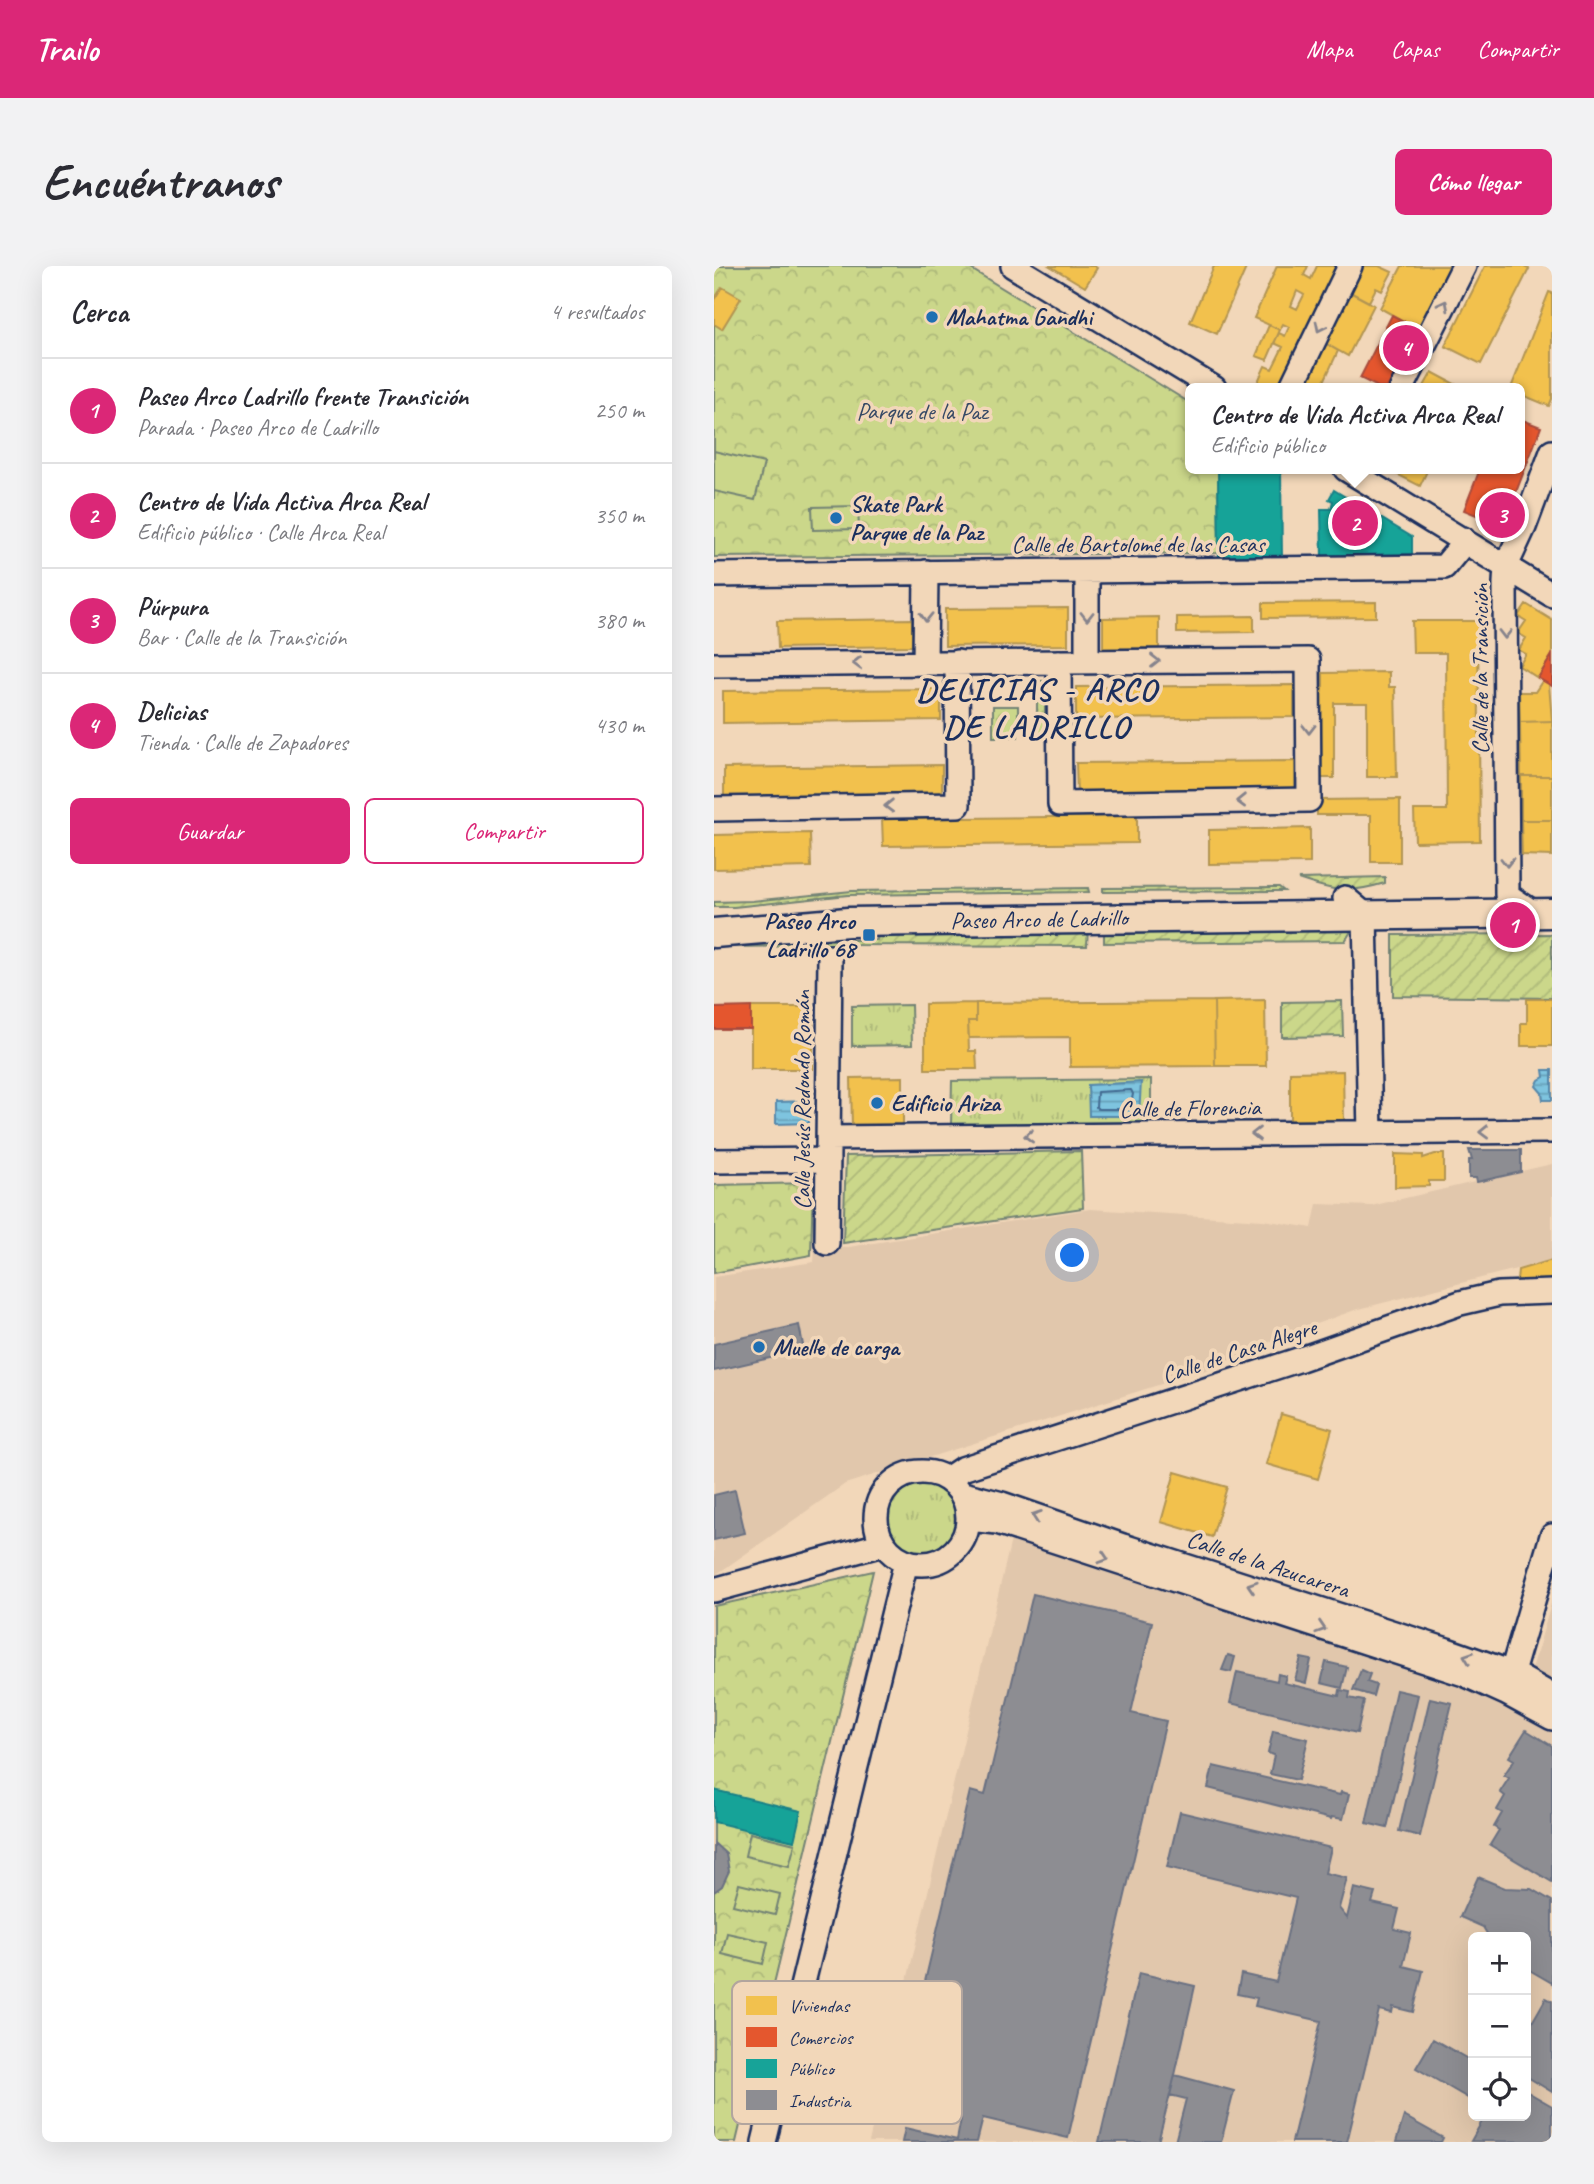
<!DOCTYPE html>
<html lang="es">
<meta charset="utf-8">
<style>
body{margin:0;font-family:Caveat,sans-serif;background:#f2f2f3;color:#2b2b33}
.controls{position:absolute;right:21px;bottom:21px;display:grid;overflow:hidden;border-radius:10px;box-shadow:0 7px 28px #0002}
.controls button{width:63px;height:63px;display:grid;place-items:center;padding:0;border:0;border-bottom:2px solid #e1e1e2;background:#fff;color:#2b2b33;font:35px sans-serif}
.you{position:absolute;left:359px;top:990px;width:24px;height:24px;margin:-18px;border:5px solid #fff;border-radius:50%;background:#1a73e8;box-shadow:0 0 0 10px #1a73e833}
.badge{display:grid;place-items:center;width:46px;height:46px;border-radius:50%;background:#db2777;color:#fff;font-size:23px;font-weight:700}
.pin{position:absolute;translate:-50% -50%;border:4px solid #fff;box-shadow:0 2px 7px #0006}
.popup{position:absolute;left:471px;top:117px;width:340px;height:91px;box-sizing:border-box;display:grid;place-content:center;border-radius:10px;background:#fff;filter:drop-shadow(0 2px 5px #0005);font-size:23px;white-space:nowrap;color:#7c7c81}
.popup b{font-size:26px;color:#2b2b33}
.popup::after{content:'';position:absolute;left:50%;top:100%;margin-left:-14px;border:14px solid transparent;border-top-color:#fff}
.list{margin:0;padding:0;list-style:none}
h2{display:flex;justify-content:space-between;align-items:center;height:91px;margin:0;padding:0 28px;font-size:30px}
h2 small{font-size:23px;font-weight:400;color:#7c7c81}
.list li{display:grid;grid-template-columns:46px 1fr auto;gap:21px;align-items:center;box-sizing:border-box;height:105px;padding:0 28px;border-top:2px solid #e1e1e2}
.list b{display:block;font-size:26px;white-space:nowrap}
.list p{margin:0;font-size:23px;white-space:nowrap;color:#7c7c81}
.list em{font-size:23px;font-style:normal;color:#7c7c81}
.actions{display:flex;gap:14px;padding:21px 28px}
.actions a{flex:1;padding:16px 0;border:2px solid #db2777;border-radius:10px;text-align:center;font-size:24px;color:#db2777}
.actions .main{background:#db2777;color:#fff}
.icon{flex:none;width:38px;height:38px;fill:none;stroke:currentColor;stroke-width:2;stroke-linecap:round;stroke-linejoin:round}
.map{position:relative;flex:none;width:838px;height:1876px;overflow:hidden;border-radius:10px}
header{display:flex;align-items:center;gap:42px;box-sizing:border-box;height:98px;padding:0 35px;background:#db2777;color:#fff}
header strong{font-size:33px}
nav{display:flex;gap:38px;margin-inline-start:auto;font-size:24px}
.intro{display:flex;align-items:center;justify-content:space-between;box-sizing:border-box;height:168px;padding:0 42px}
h1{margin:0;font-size:49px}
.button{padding:18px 32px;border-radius:10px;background:#db2777;color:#fff;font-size:24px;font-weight:700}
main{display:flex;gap:42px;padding:0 42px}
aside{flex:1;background:#fff;border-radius:10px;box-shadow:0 7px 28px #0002}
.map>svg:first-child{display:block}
.built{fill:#e1c7ac;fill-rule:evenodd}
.grass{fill:url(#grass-tufts);stroke:#738374;stroke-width:2}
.forest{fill:url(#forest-crowns);stroke:#738374;stroke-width:2}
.garden{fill:url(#garden-furrows);stroke:#738374;stroke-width:2}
.pitch{fill:#cbd78a;stroke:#738374;stroke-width:2}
.water{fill:url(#water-rules);stroke:#5688ab;stroke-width:2}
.homes{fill:#f2c14e;stroke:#b29553;stroke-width:2;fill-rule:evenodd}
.shops{fill:#e4572e;stroke:#a84b3c;stroke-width:2}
.public{fill:#17a398;stroke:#188087;stroke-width:2}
.industry{fill:#8d8d92;stroke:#6b7182;stroke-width:2}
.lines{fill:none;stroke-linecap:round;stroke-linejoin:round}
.shore{stroke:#436b92;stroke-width:2}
.minor-casing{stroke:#1b2f5e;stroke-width:28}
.major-casing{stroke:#1b2f5e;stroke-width:33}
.minor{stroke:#f2d7b9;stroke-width:23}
.major{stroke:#f2d7b9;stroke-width:28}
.oneway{stroke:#86838c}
.poi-dot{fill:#1f6fb2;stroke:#f2d7b9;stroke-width:2.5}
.labels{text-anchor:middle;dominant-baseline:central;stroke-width:7;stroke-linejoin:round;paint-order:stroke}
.poi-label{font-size:24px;font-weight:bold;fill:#1b2f5e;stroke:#f2d7b9;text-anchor:start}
.park-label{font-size:24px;fill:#354865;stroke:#f2d7b9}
.street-label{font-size:24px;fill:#1b2f5e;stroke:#f2d7b9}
.district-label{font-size:32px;font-weight:bold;letter-spacing:2px;fill:#1b2f5e;stroke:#f2d7b9}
.key{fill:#f2d7b9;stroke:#b2a59e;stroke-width:2}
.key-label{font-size:19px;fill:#1b2f5e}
</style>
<header>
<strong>Trailo</strong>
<nav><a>Mapa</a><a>Capas</a><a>Compartir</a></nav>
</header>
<div class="intro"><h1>Encuéntranos</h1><a class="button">Cómo llegar</a></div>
<main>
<aside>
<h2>Cerca<small>4 resultados</small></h2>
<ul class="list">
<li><span class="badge">1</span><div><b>Paseo Arco Ladrillo frente Transición</b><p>Parada · Paseo Arco de Ladrillo</p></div><em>250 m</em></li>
<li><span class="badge">2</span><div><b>Centro de Vida Activa Arca Real</b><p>Edificio público · Calle Arca Real</p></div><em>350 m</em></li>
<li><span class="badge">3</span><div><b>Púrpura</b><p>Bar · Calle de la Transición</p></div><em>380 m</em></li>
<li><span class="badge">4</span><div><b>Delicias</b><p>Tienda · Calle de Zapadores</p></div><em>430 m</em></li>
</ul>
<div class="actions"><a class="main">Guardar</a><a>Compartir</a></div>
</aside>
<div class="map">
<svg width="838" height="1876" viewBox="0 0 838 1876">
<defs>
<pattern id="grass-tufts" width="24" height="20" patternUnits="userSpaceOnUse" patternTransform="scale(1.75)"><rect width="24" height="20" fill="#cbd78a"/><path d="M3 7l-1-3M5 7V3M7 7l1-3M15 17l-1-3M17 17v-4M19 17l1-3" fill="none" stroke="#aeb97a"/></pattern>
<pattern id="forest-crowns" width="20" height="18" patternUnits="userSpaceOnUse" patternTransform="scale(1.75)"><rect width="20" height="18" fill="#cbd78a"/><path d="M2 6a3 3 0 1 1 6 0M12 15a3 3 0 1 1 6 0" fill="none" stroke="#aeb97a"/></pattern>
<pattern id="garden-furrows" width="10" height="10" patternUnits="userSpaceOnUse" patternTransform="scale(1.75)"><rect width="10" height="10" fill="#cbd78a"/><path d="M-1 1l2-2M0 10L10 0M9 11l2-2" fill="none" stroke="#aeb97a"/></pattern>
<pattern id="water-rules" width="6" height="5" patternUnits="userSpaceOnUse" patternTransform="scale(1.75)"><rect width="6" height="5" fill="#7ec4df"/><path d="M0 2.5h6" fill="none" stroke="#66a0b8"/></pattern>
</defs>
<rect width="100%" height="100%" fill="#f2d7b9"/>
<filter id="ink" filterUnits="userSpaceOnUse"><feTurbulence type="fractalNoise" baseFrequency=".0143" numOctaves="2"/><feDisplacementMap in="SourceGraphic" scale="14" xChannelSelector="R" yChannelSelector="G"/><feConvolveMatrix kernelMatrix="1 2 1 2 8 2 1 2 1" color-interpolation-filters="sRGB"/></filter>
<g filter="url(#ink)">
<path class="built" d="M 838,898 L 838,994 L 641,1044 L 574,1068 L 498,1102 L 131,1218 L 0,1310 L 0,1011 L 100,996 L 101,983 L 122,983 L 376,943 L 549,954 L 598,962 L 603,938 L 657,940 Z
M 297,1274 L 482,1333 L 503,1337 L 808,1437 L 838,1335 L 838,1876 L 155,1876 ZM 759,1671 L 812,1671 L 812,1850 L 759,1850 Z"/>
<path class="grass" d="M 323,415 L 331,415 L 331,472 L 323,472 Z
M 197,739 L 198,779 L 138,780 L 138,740 Z
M 437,813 L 437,857 L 237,859 L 238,815 Z
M171 1250a36 36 0 1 1 72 0a36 36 0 1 1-72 0Z"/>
<path class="forest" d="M 0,0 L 252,0 L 476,137 L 476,203 L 504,203 L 505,287 L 0,291 Z
M 279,440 L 304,440 L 304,471 L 279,471 Z
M 99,917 L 97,989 L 0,1007 L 0,919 Z
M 159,1305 L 22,1876 L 0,1876 L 0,1340 Z"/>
<path class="garden" d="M 671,611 L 671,617 C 633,628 622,626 584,613 Z
M 565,621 L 570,625 L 389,626 L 389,622 Z
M 374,622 L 375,626 L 134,629 L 20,641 L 0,641 L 0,636 L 38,635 L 138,625 Z
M 390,660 L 643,663 L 638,664 L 631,675 L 390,677 Z
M 374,662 L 373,680 L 135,679 L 134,674 L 163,674 L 164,668 Z
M 838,668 L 838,732 L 679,730 L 679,669 Z
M 121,674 L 122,680 L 0,681 L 0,675 Z
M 628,735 L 629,770 L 568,771 L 568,736 Z
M 367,885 L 369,942 L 129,977 L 132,890 Z"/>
<path class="pitch" d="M 0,185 L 50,197 L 41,234 L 0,225 Z
M 144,240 L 145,263 L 99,264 L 98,241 Z
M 36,1567 L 81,1578 L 75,1600 L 31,1590 Z
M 25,1618 L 66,1628 L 61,1649 L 19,1639 Z
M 13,1667 L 54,1676 L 49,1698 L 8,1688 Z"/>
<path class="water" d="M 829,804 L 838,804 L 838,834 L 829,834 L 828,827 L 822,820 L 825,814 L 830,811 Z
M 427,816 L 425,850 L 375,850 L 374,819 Z
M 94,835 L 95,857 L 62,858 L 62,836 Z"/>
<path class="homes" d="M 336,0 L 380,0 L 383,2 L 371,21 Z
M 500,0 L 533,0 L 503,68 L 476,56 Z
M 563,0 L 594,0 L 590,9 L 597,13 L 603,0 L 626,0 L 567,122 L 541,122 L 551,100 L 558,103 L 569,81 L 560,77 L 565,67 L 571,70 L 575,61 L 569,58 L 566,64 L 540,52 ZM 583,25 L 590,29 L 583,43 L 577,40 Z
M 647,0 L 665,0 L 678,6 L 668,25 L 662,22 L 655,36 L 634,25 L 641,10 L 643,11 Z
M 688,0 L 736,0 L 704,63 L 666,42 Z
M 771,0 L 808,0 L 815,3 L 767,98 L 731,80 Z
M 8,21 L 27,32 L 8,63 L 0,58 L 0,34 Z
M 634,25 L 660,39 L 634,90 L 609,76 Z
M 835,26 L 838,27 L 838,133 L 835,140 L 806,128 L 806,122 L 797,122 Z
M 555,59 L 566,64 L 553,94 L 542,90 Z
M 609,76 L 624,85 L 607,122 L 586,122 Z
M 718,106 L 748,122 L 709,122 Z
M 673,203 L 714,203 L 706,220 Z
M 662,336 L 662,351 L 549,352 L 549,337 Z
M 812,338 L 838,354 L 838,389 L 824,412 L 805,400 L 812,388 L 805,384 L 812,372 L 804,367 L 812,355 L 804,350 Z
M 354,342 L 354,379 L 231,380 L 231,343 Z
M 540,350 L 540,366 L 463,367 L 463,351 Z
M 445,351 L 445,382 L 389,383 L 389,352 Z
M 198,353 L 198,380 L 64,382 L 63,355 Z
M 698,355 L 764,355 L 766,575 L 701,576 L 700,544 L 733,544 L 732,387 L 699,387 Z
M 675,406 L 675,421 L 681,421 L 683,511 L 653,511 L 653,437 L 620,437 L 620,512 L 605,512 L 604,422 L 609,422 L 609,407 Z
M 829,414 L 835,418 L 838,455 L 806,456 L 805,426 L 821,426 Z
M 580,419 L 580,451 L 362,453 L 362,421 Z
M 227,423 L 227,454 L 9,457 L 9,425 Z
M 838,455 L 838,510 L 807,510 L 806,456 Z
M 581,495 L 581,526 L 363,529 L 362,497 Z
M 228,499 L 228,531 L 10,533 L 10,502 Z
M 807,510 L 838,510 L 838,554 L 807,554 Z
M 686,533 L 686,596 L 657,596 L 657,549 L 603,549 L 603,534 Z
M 423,550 L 423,577 L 169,580 L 168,553 Z
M 807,554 L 838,554 L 838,590 L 808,589 Z
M 596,562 L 596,597 L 495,598 L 495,564 Z
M 96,567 L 97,601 L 0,603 L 0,569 Z
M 813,733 L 838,733 L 838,780 L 807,780 L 807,757 L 813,757 Z
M 551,734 L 552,800 L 501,800 L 500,735 Z
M 500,735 L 501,800 L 356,801 L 356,771 L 255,772 L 254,755 L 262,755 L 262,737 Z
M 262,737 L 262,755 L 254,755 L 255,785 L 262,785 L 263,803 L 211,803 L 211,738 Z
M 37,741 L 99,741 L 99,803 L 37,803 Z
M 629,805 L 630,856 L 576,857 L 576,806 Z
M 189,811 L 189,862 L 138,863 L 137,812 Z
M 681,888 L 709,889 L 709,892 L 721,888 L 730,888 L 730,915 L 715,915 L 715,920 L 681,921 Z
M 838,994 L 838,1015 L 803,1014 L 804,1004 Z
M 567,1148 L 618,1163 L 604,1213 L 552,1198 Z
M 461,1206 L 513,1221 L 498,1271 L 447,1256 Z"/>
<path class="shops" d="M 678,49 L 704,63 L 673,122 L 666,122 L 646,112 Z
M 806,153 L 827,161 L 789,260 L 750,244 L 766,203 L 806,203 Z
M 838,389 L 838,420 L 824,412 Z
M 37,741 L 37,763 L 0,763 L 0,742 Z"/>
<path class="public" d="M 504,203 L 567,203 L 568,293 L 505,293 Z
M 620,224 L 698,271 L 698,292 L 608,292 L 607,243 L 617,243 L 619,235 L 615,233 Z
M 0,1524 L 87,1545 L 80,1575 L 0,1556 Z"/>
<path class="industry" d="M 755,884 L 807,884 L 807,906 L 763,916 L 762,912 L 755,912 L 755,894 L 758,894 Z
M 85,1059 L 90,1084 L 0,1105 L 0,1078 Z
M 21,1224 L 31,1267 L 0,1274 L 0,1229 Z
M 319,1328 L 438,1356 L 417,1447 L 452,1455 L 354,1872 L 269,1852 L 263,1876 L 188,1876 L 191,1862 L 243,1874 L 247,1853 L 175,1836 L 180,1815 L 187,1817 L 256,1525 L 271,1529 Z
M 514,1389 L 521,1391 L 517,1406 L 508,1404 Z
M 587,1392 L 597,1394 L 592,1417 L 581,1414 Z
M 612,1396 L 633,1401 L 628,1422 L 607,1417 Z
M 647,1404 L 656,1408 L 653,1416 L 662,1419 L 659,1430 L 639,1424 Z
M 523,1406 L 563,1415 L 564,1408 L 572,1410 L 570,1417 L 625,1430 L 626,1424 L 636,1426 L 635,1432 L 650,1435 L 643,1467 L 516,1437 Z
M 682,1424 L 704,1429 L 673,1562 L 652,1557 Z
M 716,1432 L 738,1437 L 706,1570 L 685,1565 Z
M 812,1464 L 838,1480 L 838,1616 L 776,1579 L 785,1564 L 780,1561 L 788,1547 L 783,1544 L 791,1530 L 786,1526 L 795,1512 L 790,1509 L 800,1494 L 795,1491 Z
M 559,1465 L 594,1473 L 584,1514 L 556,1508 L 560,1489 L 554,1487 Z
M 499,1500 L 626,1529 L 627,1526 L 635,1528 L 629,1553 L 618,1551 L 617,1553 L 494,1522 Z
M 466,1546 L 617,1582 L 611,1607 L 633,1612 L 625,1642 L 633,1652 L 640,1622 L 661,1627 L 658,1637 L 685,1643 L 680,1663 L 697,1667 L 689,1700 L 709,1705 L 699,1746 L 679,1741 L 678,1747 L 665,1744 L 633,1876 L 578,1876 L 607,1755 L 541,1740 L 543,1732 L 523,1728 L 527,1708 L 562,1716 L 582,1632 L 453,1601 Z
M 0,1577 L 12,1588 L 15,1605 L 8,1620 L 0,1626 Z
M 764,1611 L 791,1622 L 817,1623 L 838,1635 L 838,1717 L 812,1702 L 812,1671 L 775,1671 L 769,1661 L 746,1651 Z
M 425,1707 L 481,1720 L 461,1809 L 444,1876 L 385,1876 Z
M 832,1732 L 838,1735 L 838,1826 L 812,1810 L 812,1767 Z
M 719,1773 L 759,1796 L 759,1835 L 702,1802 Z
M 461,1809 L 520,1825 L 507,1876 L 461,1876 L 472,1833 L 456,1829 Z
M 812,1825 L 838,1840 L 838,1876 L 757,1875 L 771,1850 L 812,1850 Z
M 690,1850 L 729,1872 L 727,1876 L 682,1876 Z"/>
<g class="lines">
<path class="shore" d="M 417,824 L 419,828 L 416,843 L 384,843 L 382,841 L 383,826 Z"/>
<g class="minor-casing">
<path id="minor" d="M 299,0 L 500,122
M 577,122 L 636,0
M 688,122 L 750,0
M 632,203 L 838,329
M 0,309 L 730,301 L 744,284 L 749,273
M 373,395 L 373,305
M 211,397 L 212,306
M 0,399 C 198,397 396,395 594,394 L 595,534 L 346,538 L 345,396
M 0,543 L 244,539 L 243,396
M 631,632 L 651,649 L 656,867
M 820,647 L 793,629 L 791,317 L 792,300 L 810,261 L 838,186
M 114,872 L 838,865
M 0,895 L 114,894
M 113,977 L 116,691
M162 1252a46 46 0 1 1 92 0a46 46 0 1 1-92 0Z
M 233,1213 L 248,1203 L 587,1093 L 746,1037 L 785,1028 L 838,1026
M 249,1228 L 288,1238 L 409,1280 L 733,1384 L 798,1407 L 838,1430
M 255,1253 L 283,1256 L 750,1408 L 792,1427 L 838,1452
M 0,1324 L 169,1278
M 794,1420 L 838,1270
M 50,1876 L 192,1296"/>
</g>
<g class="major-casing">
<path id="major" d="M 0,667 L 134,656 L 838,647"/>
</g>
<use href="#minor" class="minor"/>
<use href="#major" class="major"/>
</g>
<defs><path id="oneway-chevron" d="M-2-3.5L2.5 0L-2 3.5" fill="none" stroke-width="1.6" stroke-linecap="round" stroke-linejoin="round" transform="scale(1.75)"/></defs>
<g class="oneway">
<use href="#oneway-chevron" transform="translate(730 39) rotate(-63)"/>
<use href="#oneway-chevron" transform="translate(606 61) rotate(116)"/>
<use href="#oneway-chevron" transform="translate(373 350) rotate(90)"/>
<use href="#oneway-chevron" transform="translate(212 351) rotate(91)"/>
<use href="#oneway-chevron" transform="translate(791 368) rotate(90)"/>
<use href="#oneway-chevron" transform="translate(441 395)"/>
<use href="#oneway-chevron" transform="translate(143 397) rotate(179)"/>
<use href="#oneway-chevron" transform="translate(595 463) rotate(90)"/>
<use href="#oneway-chevron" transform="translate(527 535) rotate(179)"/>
<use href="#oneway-chevron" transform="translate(175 540) rotate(179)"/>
<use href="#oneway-chevron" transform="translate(793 596) rotate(90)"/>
<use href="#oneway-chevron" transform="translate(770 866) rotate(179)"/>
<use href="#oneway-chevron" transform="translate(542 868) rotate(180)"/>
<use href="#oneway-chevron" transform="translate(315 870) rotate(179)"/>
<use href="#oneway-chevron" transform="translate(322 1250) rotate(-161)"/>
<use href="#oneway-chevron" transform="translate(390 1292) rotate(18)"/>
<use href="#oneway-chevron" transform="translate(538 1320) rotate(-162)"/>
<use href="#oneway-chevron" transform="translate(607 1362) rotate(18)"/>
<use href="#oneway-chevron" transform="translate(754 1391) rotate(-160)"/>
</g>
</g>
<g class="poi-dot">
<circle cx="218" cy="51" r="7"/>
<circle cx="122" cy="252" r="7"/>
<rect x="148" y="662" width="14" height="14" rx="3.5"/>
<circle cx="163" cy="837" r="7"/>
<circle cx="45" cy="1081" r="7"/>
</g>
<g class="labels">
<g class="poi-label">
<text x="232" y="51">Mahatma Gandhi</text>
<text x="136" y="238">Skate Park<tspan x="136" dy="28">Parque de la Paz</tspan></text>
<text x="141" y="655" text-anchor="end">Paseo Arco<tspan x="141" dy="28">Ladrillo 68</tspan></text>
<text x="177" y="837">Edificio Ariza</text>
<text x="59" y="1081">Muelle de carga</text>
</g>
<g class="park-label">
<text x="208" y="145">Parque de la Paz</text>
</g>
<g class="street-label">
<text x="424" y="278">Calle de Bartolomé de las Casas</text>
<text transform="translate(766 403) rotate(-90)">Calle de la Transición</text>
<text transform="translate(325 653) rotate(-1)">Paseo Arco de Ladrillo</text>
<text transform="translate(88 834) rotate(-90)">Calle Jesús Redondo Román</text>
<text transform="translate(476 842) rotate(-1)">Calle de Florencia</text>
<text transform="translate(525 1085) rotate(-18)">Calle de Casa Alegre</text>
<text transform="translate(554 1298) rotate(18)">Calle de la Azucarera</text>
</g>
<g class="district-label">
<text x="323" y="423">DELICIAS - ARCO<tspan x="323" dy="37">DE LADRILLO</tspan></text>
</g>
</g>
<rect x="18" y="1715" width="230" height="143" rx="10" class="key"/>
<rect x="32" y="1730" width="31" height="19" fill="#f2c14e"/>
<rect x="32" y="1761" width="31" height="20" fill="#e4572e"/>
<rect x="32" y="1793" width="31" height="19" fill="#17a398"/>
<rect x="32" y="1824" width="31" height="20" fill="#8d8d92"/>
<g class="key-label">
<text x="75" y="1746">Viviendas</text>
<text x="75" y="1778">Comercios</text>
<text x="75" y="1809">Público</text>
<text x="75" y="1841">Industria</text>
</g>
</svg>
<div class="controls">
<button>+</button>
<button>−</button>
<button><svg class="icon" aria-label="locate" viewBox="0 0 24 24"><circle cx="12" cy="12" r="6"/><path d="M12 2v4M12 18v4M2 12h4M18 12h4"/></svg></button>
</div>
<div class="you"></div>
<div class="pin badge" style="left:799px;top:659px">1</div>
<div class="pin badge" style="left:641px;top:257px">2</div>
<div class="popup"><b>Centro de Vida Activa Arca Real</b>Edificio público</div>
<div class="pin badge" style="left:788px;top:249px">3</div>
<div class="pin badge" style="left:692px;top:82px">4</div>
</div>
</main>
